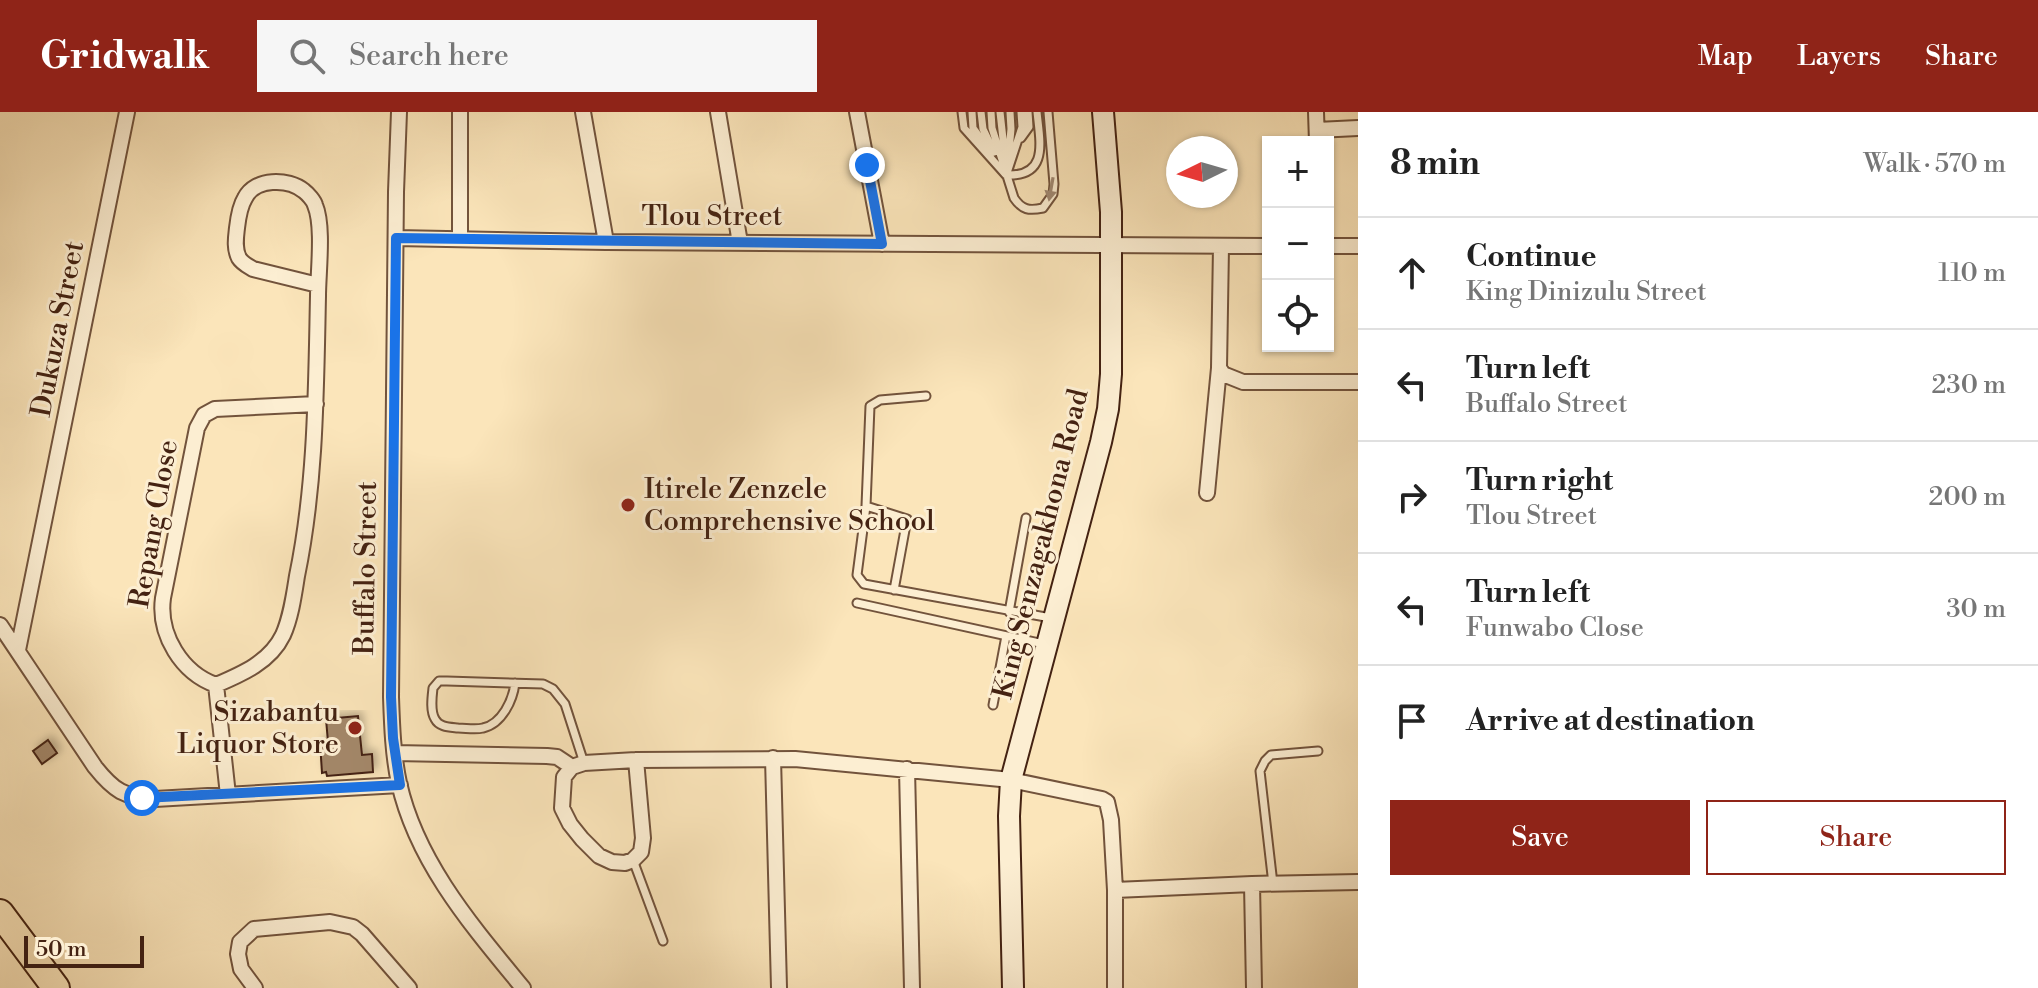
<!DOCTYPE html>
<meta charset="utf-8">
<style>
body{margin:0;font-family:"Libre Bodoni",serif;background:#f6f6f6;color:#222}
.controls{position:absolute;right:24px;top:24px;display:grid;overflow:hidden;border-radius:0px;box-shadow:0 2px 6px #0004}
.controls button{width:72px;height:72px;display:grid;place-items:center;padding:0;border:0;border-bottom:2px solid #e0e0e0;background:#fff;color:#222;font:40px sans-serif}
.compass{position:absolute;left:1166px;top:24px;width:72px;height:72px;border-radius:50%;background:#fff;box-shadow:0 2px 6px #0004;rotate:265deg}
.scale{position:absolute;left:24px;bottom:20px;width:120px;box-sizing:border-box;padding-left:8px;border:4px solid #442212;border-top:0;font-size:22px;line-height:28px;white-space:nowrap;color:#442212;-webkit-text-stroke:6px #fceed2;paint-order:stroke}
.stop{position:absolute;width:24px;height:24px;margin:-18px;border:6px solid #1a73e8;border-radius:50%;background:#fff}
.stop.end{background:#1a73e8;border-color:#fff;box-shadow:0 2px 8px #0008}
.list{margin:0;padding:0;list-style:none}
h2{display:flex;justify-content:space-between;align-items:center;height:104px;margin:0;padding:0 32px;font-size:34px}
h2 small{font-size:26px;font-weight:400;color:#767676}
.list li{display:grid;grid-template-columns:52px 1fr auto;gap:24px;align-items:center;box-sizing:border-box;height:112px;padding:0 32px;border-top:2px solid #e0e0e0}
.list b{display:block;font-size:30px;white-space:nowrap}
.list p{margin:0;font-size:26px;white-space:nowrap;color:#767676}
.list em{font-size:26px;font-style:normal;color:#767676}
.actions{display:flex;gap:16px;padding:24px 32px}
.actions a{flex:1;padding:18px 0;border:2px solid #8f2418;border-radius:0px;text-align:center;font-size:28px;color:#8f2418}
.actions .main{background:#8f2418;color:#fff}
.icon{flex:none;width:44px;height:44px;fill:none;stroke:currentColor;stroke-width:2;stroke-linecap:round;stroke-linejoin:round}
.map{position:relative;flex:none;width:1358px;height:876px;overflow:hidden}
header{display:flex;align-items:center;gap:48px;box-sizing:border-box;height:112px;padding:0 40px;background:#8f2418;color:#fff}
header strong{font-size:38px}
nav{display:flex;gap:44px;margin-inline-start:auto;font-size:28px}
.search{width:560px;height:72px;background:#f6f6f6;display:flex;align-items:center;gap:20px;box-sizing:border-box;padding:0 28px;border-radius:0px;color:#767676;font-size:30px}
main{display:flex}
aside{flex:1;background:#fff}
.map>svg:first-child{display:block}
.building{fill:#a38769;stroke:#442212;stroke-width:2;filter:url(#shadow)}
.lines{fill:none;stroke-linecap:round;stroke-linejoin:round}
.lane-casing{stroke:#72533c;stroke-width:11}
.street-casing{stroke:#72533c;stroke-width:18}
.secondary-casing{stroke:#442212;stroke-width:24}
.highway-casing{stroke:#442212;stroke-width:30}
.lane{stroke:#fceed2;stroke-width:7}
.street{stroke:#fceed2;stroke-width:14}
.secondary{stroke:#fceed2;stroke-width:20}
.highway{stroke:#fbe5ba;stroke-width:26}
.oneway{fill:#a08872}
.route{stroke:#1a73e8;stroke-width:10}
.poi-dot{fill:#8f2418;stroke:#fceed2;stroke-width:3}
.labels{text-anchor:middle;dominant-baseline:central;stroke-width:6;stroke-linejoin:round;paint-order:stroke}
.street-label{font-size:28px;fill:#442212;stroke:#fceed2}
.poi-label{font-size:28px;fill:#442212;stroke:#fceed2;text-anchor:start}
</style>
<header>
<strong>Gridwalk</strong>
<div class="search"><svg class="icon" aria-label="search" viewBox="0 0 24 24"><circle cx="10" cy="10" r="6"/><path d="M15 15l6 6"/></svg>Search here</div>
<nav><a>Map</a><a>Layers</a><a>Share</a></nav>
</header>
<main>
<div class="map">
<svg width="1358" height="876" viewBox="0 0 1358 876">
<defs>
<filter id="shadow"><feDropShadow dx="4" dy="-4" stdDeviation="4" flood-color="#0004"/></filter>
</defs>
<rect width="100%" height="100%" fill="#fbe5ba"/>
<filter id="stains"><feTurbulence type="fractalNoise" baseFrequency=".0025" numOctaves="4"/><feColorMatrix values="0 0 0 0 .2 0 0 0 0 .09 0 0 0 0 .02 0 0 0 .5 -.17"/></filter>
<radialGradient id="worn" r=".72"><stop offset=".6" stop-color="#630" stop-opacity="0"/><stop offset="1" stop-color="#630" stop-opacity=".3"/></radialGradient>
<path class="building" d="M 358,604 L 362,643 L 372,642 L 373,660 L 327,664 L 326,660 L 322,661 L 320,630 L 328,630 L 326,607 Z
M 48,628 L 57,641 L 42,652 L 33,639 Z"/>
<g class="lines">
<g class="lane-casing">
<path id="lane" d="M 962,0 L 964,16 L 1006,63 C 1049,65 1040,30 1037,0
M 972,0 L 973,16 L 989,38
M 981,0 L 983,17 L 994,40
M 991,0 L 992,16 L 1014,86 C 1022,98 1029,99 1043,96 L 1053,82 L 1054,72 L 1048,0
M 1000,0 L 1005,45
M 1021,26 L 1029,15 L 1028,0
M 1008,49 L 1011,17 L 1010,0
M 1007,61 L 1022,15 L 1021,0
M 926,284 L 880,288 L 870,294 L 866,394 L 857,463 L 864,472 L 1051,506
M 866,394 L 907,407 L 894,478
M 857,491 L 1044,532
M 1009,500 L 1026,406
M 515,571 C 513,588 502,612 483,616 C 475,618 466,616 458,616 C 449,615 439,615 435,607 C 430,599 432,585 433,576 L 439,569 L 447,569 L 543,572 L 553,577 L 565,592 L 584,651
M 993,593 L 1006,524
M 633,748 L 663,829
M 1273,772 L 1260,659 L 1265,649 L 1271,643 L 1318,639"/>
</g>
<g class="street-casing">
<path id="street" d="M 399,0 L 396,80 L 391,585 C 392,614 393,643 399,671 C 417,751 473,815 523,876
M 583,0 L 606,130
M 718,0 L 740,131
M 857,0 L 882,132
M 1316,0 L 1317,30
M 460,1 L 460,127
M 1317,18 L 1358,16
M 396,126 L 606,130 L 1268,134
M 1328,134 L 1358,134
M 1221,135 L 1219,256 L 1223,262 L 1243,270 L 1358,270
M 1207,381 L 1219,256
M 0,513 L 95,655 C 114,679 124,685 155,687 L 400,673
M 18,538 L 127,0
M 216,573 C 242,562 270,550 283,523 C 291,505 294,483 297,464 C 316,372 316,278 318,184 C 318,161 324,114 315,93 C 314,89 308,82 304,79 C 288,66 255,66 245,86 C 240,94 238,107 237,116 C 236,125 234,136 239,146 C 242,151 248,154 253,157 L 318,173
M 395,641 L 547,644 L 557,645 L 572,655
M 773,646 L 779,876
M 636,648 L 643,726 L 641,740 L 633,748 L 625,751 L 612,750 L 599,744 L 582,727 L 570,712 L 562,696 L 564,665 L 572,655 L 584,651 L 636,648 L 795,647 L 1011,668 L 1102,687 L 1107,690 L 1111,708 L 1115,778 L 1115,876
M 907,657 L 912,876
M 228,683 L 216,573 C 182,561 158,523 163,486 L 197,316 L 204,303 L 215,297 L 316,292
M 1252,772 L 1254,876
M 1115,778 L 1252,772 L 1358,770
M 255,876 L 241,857 L 238,842 L 240,830 L 254,817 L 330,810 L 353,815 L 362,822 L 409,876"/>
</g>
<g class="secondary-casing">
<path id="secondary" d="M 1013,876 L 1009,704 L 1011,668 L 1101,330 L 1108,297 L 1111,262 L 1111,100 L 1103,0"/>
</g>
<g class="highway-casing">
<path id="highway" d="M 0,801 L 56,876"/>
</g>
<use href="#lane" class="lane"/>
<use href="#street" class="street"/>
<use href="#secondary" class="secondary"/>
<use href="#highway" class="highway"/>
</g>
<defs><path id="oneway-solid" d="M-6-.8H1V-3.2L6.5 0L1 3.2V.8H-6Z" transform="scale(2)"/></defs>
<use class="oneway" href="#oneway-solid" transform="translate(1051 77) rotate(100)"/>
<g class="lines">
<path class="route" d="M 142,686 L 400,673 L 393,626 L 391,585 L 396,126 L 882,132 L 867,53"/>
</g>
<g class="poi-dot">
<circle cx="628" cy="393" r="8"/>
<circle cx="355" cy="616" r="8"/>
</g>
<g class="labels">
<g class="street-label">
<text x="712" y="104">Tlou Street</text>
<text transform="translate(58 217) rotate(-79)">Dukuza Street</text>
<text transform="translate(154 412) rotate(-80)">Repang Close</text>
<text transform="translate(1041 432) rotate(-76)">King Senzagakhona Road</text>
<text transform="translate(366 456) rotate(-89)">Buffalo Street</text>
</g>
<g class="poi-label">
<text x="644" y="377">Itirele Zenzele<tspan x="644" dy="32">Comprehensive School</tspan></text>
<text x="339" y="600" text-anchor="end">Sizabantu<tspan x="339" dy="32">Liquor Store</tspan></text>
</g>
</g>
<rect width="100%" height="100%" filter="url(#stains)"/>
<rect width="100%" height="100%" fill="url(#worn)"/>
</svg>
<div class="controls">
<button>+</button>
<button>−</button>
<button><svg class="icon" aria-label="locate" viewBox="0 0 24 24"><circle cx="12" cy="12" r="6"/><path d="M12 2v4M12 18v4M2 12h4M18 12h4"/></svg></button>
</div>
<svg class="compass" viewBox="-18 -18 36 36"><path d="M0-13l5 13h-10z" fill="#e53935"/><path d="M0 13l5-13h-10z" fill="#767676"/></svg>
<div class="scale">50 m</div>
<div class="stop" style="left:142px;top:686px"></div>
<div class="stop end" style="left:867px;top:53px"></div>
</div>
<aside>
<h2>8 min<small>Walk · 570 m</small></h2>
<ul class="list">
<li><svg class="icon" aria-label="ahead" viewBox="0 0 24 24"><path d="M12 20V5M6 11l6-6 6 6"/></svg><div><b>Continue</b><p>King Dinizulu Street</p></div><em>110 m</em></li>
<li><svg class="icon" aria-label="left" viewBox="0 0 24 24"><path d="M17 20v-9H6M10 6l-5 5 5 5"/></svg><div><b>Turn left</b><p>Buffalo Street</p></div><em>230 m</em></li>
<li><svg class="icon" aria-label="right" viewBox="0 0 24 24"><path d="M7 20v-9h11M14 6l5 5-5 5"/></svg><div><b>Turn right</b><p>Tlou Street</p></div><em>200 m</em></li>
<li><svg class="icon" aria-label="left" viewBox="0 0 24 24"><path d="M17 20v-9H6M10 6l-5 5 5 5"/></svg><div><b>Turn left</b><p>Funwabo Close</p></div><em>30 m</em></li>
<li><svg class="icon" aria-label="arrive" viewBox="0 0 24 24"><path d="M6 21V4h12l-3 4 3 4H6"/></svg><div><b>Arrive at destination</b></div></li>
</ul>
<div class="actions"><a class="main">Save</a><a>Share</a></div>
</aside>
</main>
